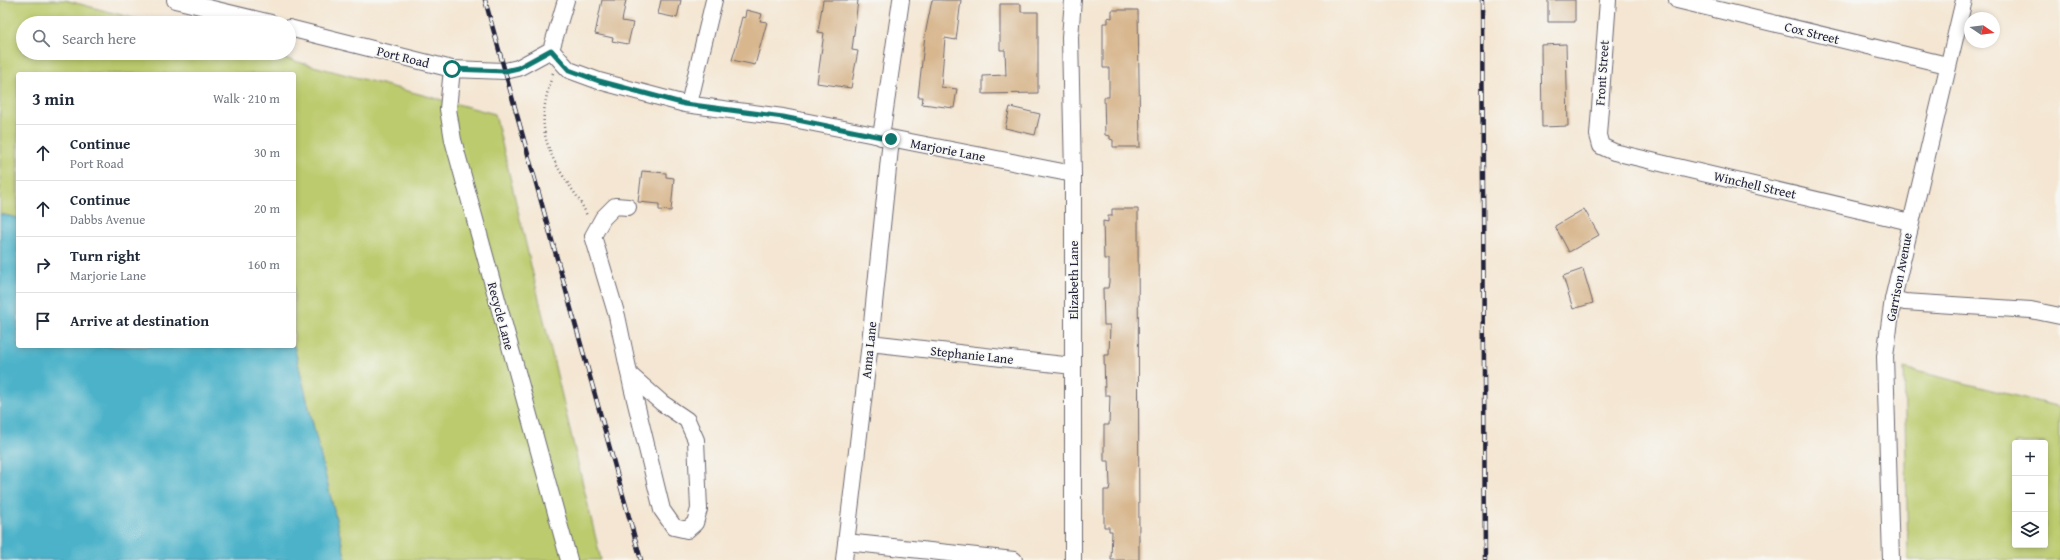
<!DOCTYPE html>
<meta charset="utf-8">
<style>
body{margin:0;font-family:"Gentium Book Plus",serif;background:#f6f6f7;color:#1f2937}
.controls{position:absolute;right:12px;bottom:12px;display:grid;overflow:hidden;border-radius:4px;box-shadow:0 2px 6px #0003}
.controls button{width:36px;height:36px;display:grid;place-items:center;padding:0;border:0;border-bottom:1px solid #e0e1e3;background:#fff;color:#1f2937;font:20px sans-serif}
.compass{position:absolute;left:1964px;top:12px;width:36px;height:36px;border-radius:50%;background:#fff;box-shadow:0 2px 6px #0003;rotate:103deg}
.stop{position:absolute;width:12px;height:12px;margin:-9px;border:3px solid #0f766e;border-radius:50%;background:#fff}
.stop.end{background:#0f766e;border-color:#fff;box-shadow:0 1px 4px #0008}
.list{margin:0;padding:0;list-style:none}
h2{display:flex;justify-content:space-between;align-items:center;height:52px;margin:0;padding:0 16px;font-size:17px}
h2 small{font-size:13px;font-weight:400;color:#747a83}
.list li{display:grid;grid-template-columns:26px 1fr auto;gap:12px;align-items:center;box-sizing:border-box;height:56px;padding:0 16px;border-top:1px solid #e0e1e3}
.list b{display:block;font-size:15px;white-space:nowrap}
.list p{margin:0;font-size:13px;white-space:nowrap;color:#747a83}
.list em{font-size:13px;font-style:normal;color:#747a83}
.icon{flex:none;width:22px;height:22px;fill:none;stroke:currentColor;stroke-width:2;stroke-linecap:round;stroke-linejoin:round}
.map{position:relative;flex:none;width:2060px;height:560px;overflow:hidden}
.search{position:absolute;background:#fff;box-shadow:0 2px 6px #0003;left:16px;top:16px;width:280px;height:44px;display:flex;align-items:center;gap:10px;box-sizing:border-box;padding:0 14px;border-radius:22px;color:#747a83;font-size:15px}
.panel{position:absolute;background:#fff;box-shadow:0 2px 6px #0003;left:16px;top:72px;width:280px;height:276px;border-radius:4px}
.map>svg:first-child{display:block}
.green{fill:#bccb6d;stroke:#6f7654;fill-rule:evenodd}
.water{fill:#4bb2c9;stroke:#366a82}
.building{fill:#d8b78f}
.lines{fill:none;stroke-linecap:round;stroke-linejoin:round}
.minor-casing{stroke:#6c6770;stroke-width:18}
.path{stroke:#6c6770;stroke-width:2.5;stroke-dasharray:1 3;stroke-linecap:butt}
.minor{stroke:#fff;stroke-width:16}
.rail-casing{stroke:#22223b;stroke-width:4.5}
.rail{stroke:#f6f6f2;stroke-width:3;stroke-dasharray:9;stroke-linecap:butt}
.route{stroke:#0f766e;stroke-width:5}
.labels{text-anchor:middle;dominant-baseline:central;stroke-width:3;stroke-linejoin:round;paint-order:stroke}
.street-label{font-size:13px;fill:#22223b;stroke:#f6f6f2}
</style>
<div class="map">
<svg width="2060" height="560" viewBox="0 0 2060 560">
<rect width="100%" height="100%" fill="#f6f6f2"/>
<filter id="ink" filterUnits="userSpaceOnUse"><feTurbulence type="fractalNoise" baseFrequency=".025" numOctaves="2"/><feDisplacementMap in="SourceGraphic" scale="8" xChannelSelector="R" yChannelSelector="G"/><feConvolveMatrix kernelMatrix="1 2 1 2 8 2 1 2 1" color-interpolation-filters="sRGB"/></filter>
<filter id="wash" filterUnits="userSpaceOnUse"><feTurbulence type="fractalNoise" baseFrequency=".012" numOctaves="4" result="noise"/><feDisplacementMap in="SourceGraphic" scale="16" xChannelSelector="R" yChannelSelector="G"/><feGaussianBlur stdDeviation="0.9" result="paint"/><feColorMatrix in="noise" values="0 0 0 0 0 0 0 0 0 0 0 0 0 0 0 0 0 1.4 0 .05"/><feComposite in="paint" operator="in"/></filter>
<g filter="url(#wash)">
<rect width="100%" height="100%" fill="#f4e6d2"/>
<path class="green" d="M 0,0 L 65,0 L 151,23 L 23,23 L 23,53 L 264,53 L 495,114 L 601,560 L 346,560 L 294,346 L 294,74 L 18,74 L 18,218 L 0,214 Z
M 1904,368 L 2060,407 L 2060,560 L 1908,560 ZM 2015,443 L 2045,443 L 2045,545 L 2015,545 Z"/>
<path class="water" d="M 0,214 L 18,218 L 18,346 L 294,346 L 346,560 L 0,560 Z"/>
<g id="blocks">
<path class="building" d="M 602,0 L 626,0 L 622,21 L 633,23 L 628,44 L 612,41 L 613,38 L 595,34 Z
M 661,0 L 681,0 L 677,18 L 658,14 Z
M 823,0 L 858,0 L 852,50 L 858,51 L 851,88 L 817,83 L 824,33 L 818,32 Z
M 932,0 L 961,0 L 956,40 L 945,38 L 941,87 L 957,89 L 954,108 L 922,104 L 923,97 L 918,97 L 925,35 Z
M 1548,0 L 1575,0 L 1575,22 L 1548,22 Z
M 1000,4 L 1021,4 L 1021,12 L 1038,12 L 1038,93 L 983,94 L 983,76 L 1006,75 L 1005,50 L 1000,50 Z
M 746,10 L 762,14 L 760,21 L 767,22 L 755,65 L 732,60 L 740,33 L 738,33 L 742,17 L 745,18 Z
M 1112,10 L 1138,10 L 1140,147 L 1113,147 L 1113,140 L 1110,139 L 1110,136 L 1105,135 L 1104,97 L 1109,97 L 1109,68 L 1103,68 L 1103,23 L 1108,23 L 1108,17 L 1112,18 Z
M 1566,44 L 1568,126 L 1542,127 L 1541,45 Z
M 1010,107 L 1040,114 L 1035,135 L 1005,128 Z
M 642,171 L 666,173 L 666,177 L 674,178 L 671,211 L 659,210 L 659,204 L 638,202 Z
M 1112,209 L 1138,209 L 1139,560 L 1111,560 L 1112,531 L 1109,531 L 1109,527 L 1104,527 L 1104,490 L 1109,490 L 1110,485 L 1109,461 L 1104,461 L 1104,425 L 1109,425 L 1110,395 L 1105,395 L 1104,355 L 1109,355 L 1110,325 L 1104,325 L 1103,288 L 1108,288 L 1109,282 L 1109,259 L 1104,259 L 1103,221 L 1108,222 L 1108,216 L 1112,216 Z
M 1584,209 L 1599,235 L 1569,252 L 1555,226 Z
M 1583,269 L 1593,303 L 1573,309 L 1563,276 Z"/>
</g>
</g>
<g filter="url(#ink)">
<use href="#blocks" fill-opacity="0" stroke="#6c6770" stroke-width="1"/>
<g class="lines">
<g class="minor-casing">
<path id="minor" d="M 175,0 L 271,23
M 1073,0 L 1070,37 L 1073,174 L 1073,560
M 1608,0 L 1598,135 L 1601,146 L 1614,152 L 1910,222
M 1677,0 L 1947,65
M 289,28 L 452,69 L 505,71 L 518,68 L 551,50 L 566,0
M 551,50 L 569,70 L 599,81 L 685,104 L 783,117 L 1073,174
M 452,69 L 448,109 L 453,140 L 569,560
M 689,104 L 714,0
M 881,137 L 901,0
M 628,207 L 615,206 L 603,218 L 593,236 L 617,316 L 632,387 L 662,510 L 674,527 L 687,530 L 695,523 L 699,509 L 696,440 L 687,420 L 662,403 L 629,374
M 1893,299 L 1905,302 L 2031,310 L 2060,316
M 870,343 L 1073,366
M 846,542 L 1014,560
M 844,560 L 870,343 L 891,139
M 1891,560 L 1885,356 L 1893,299 L 1964,0"/>
</g>
<path class="path" d="M 553,73 C 539,117 539,139 565,179 C 573,191 582,202 587,216"/>
<use href="#minor" class="minor"/>
<g class="rail-casing">
<path id="rail" d="M 485,0 L 641,560
M 1482,0 L 1485,560"/>
</g>
<use href="#rail" class="rail"/>
</g>
</g>
<g class="lines" filter="url(#ink)">
<path class="route" d="M 452,69 L 505,71 L 518,68 L 551,50 L 569,70 L 599,81 L 685,104 L 783,117 L 891,139"/>
</g>
<g class="labels">
<g class="street-label">
<text transform="translate(1812 33) rotate(14)">Cox Street</text>
<text transform="translate(403 57) rotate(14)">Port Road</text>
<text transform="translate(1602 73) rotate(-86)">Front Street</text>
<text transform="translate(948 150) rotate(11)">Marjorie Lane</text>
<text transform="translate(1755 185) rotate(13)">Winchell Street</text>
<text transform="translate(1899 277) rotate(-79)">Garrison Avenue</text>
<text transform="translate(1073 280) rotate(-90)">Elizabeth Lane</text>
<text transform="translate(501 316) rotate(75)">Recycle Lane</text>
<text transform="translate(869 350) rotate(-84)">Anna Lane</text>
<text transform="translate(972 355) rotate(6)">Stephanie Lane</text>
</g>
</g>
</svg>
<div class="controls">
<button>+</button>
<button>−</button>
<button><svg class="icon" aria-label="layers" viewBox="0 0 24 24"><path d="M12 4l9 5-9 5-9-5zM3 14l9 5 9-5"/></svg></button>
</div>
<svg class="compass" viewBox="-18 -18 36 36"><path d="M0-13l5 13h-10z" fill="#e53935"/><path d="M0 13l5-13h-10z" fill="#747a83"/></svg>
<div class="stop" style="left:452px;top:69px"></div>
<div class="stop end" style="left:891px;top:139px"></div>
<div class="search"><svg class="icon" aria-label="search" viewBox="0 0 24 24"><circle cx="10" cy="10" r="6"/><path d="M15 15l6 6"/></svg>Search here</div>
<section class="panel">
<h2>3 min<small>Walk · 210 m</small></h2>
<ul class="list">
<li><svg class="icon" aria-label="ahead" viewBox="0 0 24 24"><path d="M12 20V5M6 11l6-6 6 6"/></svg><div><b>Continue</b><p>Port Road</p></div><em>30 m</em></li>
<li><svg class="icon" aria-label="ahead" viewBox="0 0 24 24"><path d="M12 20V5M6 11l6-6 6 6"/></svg><div><b>Continue</b><p>Dabbs Avenue</p></div><em>20 m</em></li>
<li><svg class="icon" aria-label="right" viewBox="0 0 24 24"><path d="M7 20v-9h11M14 6l5 5-5 5"/></svg><div><b>Turn right</b><p>Marjorie Lane</p></div><em>160 m</em></li>
<li><svg class="icon" aria-label="arrive" viewBox="0 0 24 24"><path d="M6 21V4h12l-3 4 3 4H6"/></svg><div><b>Arrive at destination</b></div></li>
</ul>
</section>
</div>
